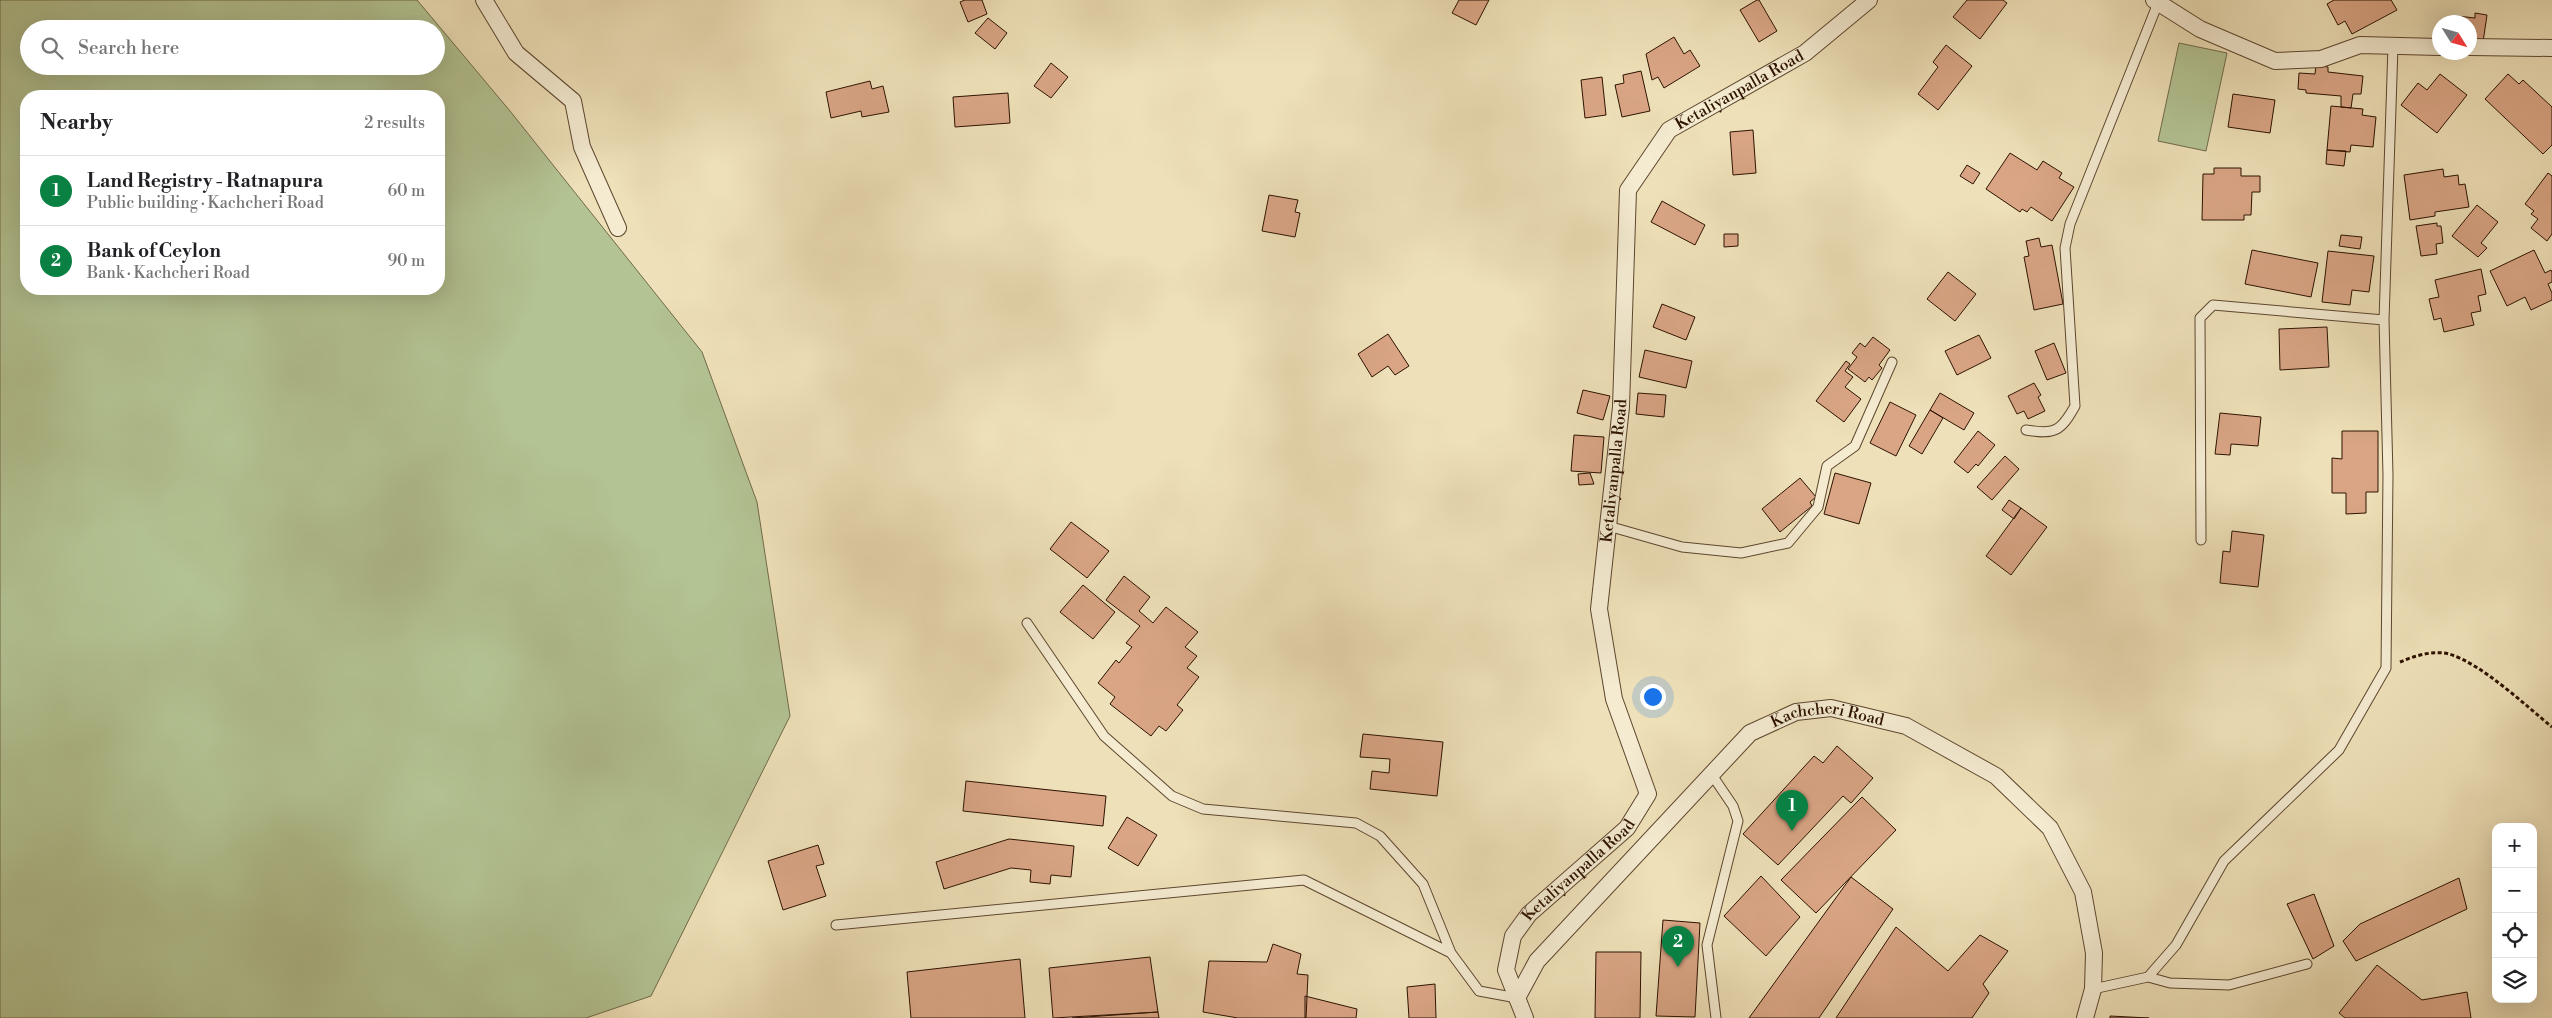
<!DOCTYPE html>
<meta charset="utf-8">
<style>
body{margin:0;font-family:"Libre Bodoni",serif;background:#f6f6f6;color:#202124}
.controls{position:absolute;right:15px;bottom:15px;display:grid;overflow:hidden;border-radius:10px;box-shadow:0 5px 20px #0002}
.controls button{width:45px;height:45px;display:grid;place-items:center;padding:0;border:0;border-bottom:1px solid #e0e0e0;background:#fff;color:#202124;font:25px sans-serif}
.compass{position:absolute;left:2432px;top:15px;width:45px;height:45px;border-radius:50%;background:#fff;box-shadow:0 5px 20px #0002;rotate:127deg}
.you{position:absolute;left:1652px;top:696px;width:18px;height:18px;margin:-12px;border:4px solid #fff;border-radius:50%;background:#1a73e8;box-shadow:0 0 0 8px #1a73e833}
.badge{display:grid;place-items:center;width:32px;height:32px;border-radius:50%;background:#0b8043;color:#fff;font-size:16px;font-weight:700}
.pin{position:absolute;translate:-50% -41px;filter:drop-shadow(0 1px 2px #0008)}
.pin::after{content:'';position:absolute;top:26px;width:18px;height:15px;background:inherit;clip-path:polygon(0 0,100% 0,50% 100%)}
.list{margin:0;padding:0;list-style:none}
h2{display:flex;justify-content:space-between;align-items:center;height:65px;margin:0;padding:0 20px;font-size:21px}
h2 small{font-size:16px;font-weight:400;color:#757577}
.list li{display:grid;grid-template-columns:32px 1fr auto;gap:15px;align-items:center;box-sizing:border-box;height:70px;padding:0 20px;border-top:1px solid #e0e0e0}
.list b{display:block;font-size:19px;white-space:nowrap}
.list p{margin:0;font-size:16px;white-space:nowrap;color:#757577}
.list em{font-size:16px;font-style:normal;color:#757577}
.icon{flex:none;width:28px;height:28px;fill:none;stroke:currentColor;stroke-width:2;stroke-linecap:round;stroke-linejoin:round}
.map{position:relative;flex:none;width:2552px;height:1018px;overflow:hidden}
.search{position:absolute;background:#fff;box-shadow:0 5px 20px #0002;left:20px;top:20px;width:425px;height:55px;display:flex;align-items:center;gap:12px;box-sizing:border-box;padding:0 18px;border-radius:28px;color:#757577;font-size:19px}
.panel{position:absolute;background:#fff;box-shadow:0 5px 20px #0002;left:20px;top:90px;width:425px;height:205px;border-radius:20px}
.map>svg:first-child{display:block}
.green{fill:#b3c393;stroke:#706a4a;fill-rule:evenodd}
.building{fill:#d9a585;stroke:#2d1200}
.lines{fill:none;stroke-linecap:round;stroke-linejoin:round}
.service-casing{stroke:#5d462e;stroke-width:11}
.minor-casing{stroke:#5d462e;stroke-width:18}
.path{stroke:#2d1200;stroke-width:3;stroke-dasharray:4 2.5;stroke-linecap:butt}
.service{stroke:#f4ebd1;stroke-width:9}
.minor{stroke:#f4ebd1;stroke-width:16}
.labels{text-anchor:middle;dominant-baseline:central;stroke-width:4.5;stroke-linejoin:round;paint-order:stroke}
.street-label{font-size:16px;fill:#2d1200;stroke:#f4ebd1}
</style>
<div class="map">
<svg width="2552" height="1018" viewBox="0 0 2552 1018">
<rect width="100%" height="100%" fill="#eee0b8"/>
<filter id="stains"><feTurbulence type="fractalNoise" baseFrequency=".004" numOctaves="4"/><feColorMatrix values="0 0 0 0 .2 0 0 0 0 .09 0 0 0 0 .02 0 0 0 .5 -.17"/></filter>
<radialGradient id="worn" r=".72"><stop offset=".6" stop-color="#630" stop-opacity="0"/><stop offset="1" stop-color="#630" stop-opacity=".3"/></radialGradient>
<path class="green" d="M 0,0 L 417,0 L 510,111 L 702,352 L 757,502 L 790,716 L 651,996 L 586,1018 L 0,1018 ZM 29,29 L 436,29 L 436,66 L 29,66 ZM 26,96 L 439,96 L 439,289 L 26,289 Z
M 2179,43 L 2227,53 L 2206,151 L 2158,141 Z"/>
<path class="building" d="M 965,0 L 982,0 L 987,14 L 968,22 L 960,2 Z
M 1459,0 L 1489,0 L 1476,25 L 1452,13 Z
M 1757,0 L 1759,0 L 1777,31 L 1759,42 L 1740,10 Z
M 1967,0 L 2003,0 L 2007,3 L 1980,39 L 1953,17 Z
M 2334,0 L 2391,0 L 2397,10 L 2352,34 L 2345,21 L 2338,25 L 2327,4 Z
M 2475,13 L 2487,15 L 2483,42 L 2470,40 L 2470,22 L 2456,22 L 2457,16 L 2475,18 Z
M 988,18 L 1007,33 L 995,49 L 975,33 Z
M 1674,37 L 1684,54 L 1690,50 L 1700,66 L 1664,88 L 1658,77 L 1652,80 L 1646,54 Z
M 1946,45 L 1972,66 L 1938,110 L 1918,94 L 1938,67 L 1933,62 Z
M 1051,63 L 1068,77 L 1051,98 L 1034,86 Z
M 2316,65 L 2328,67 L 2328,72 L 2363,76 L 2361,94 L 2353,94 L 2351,108 L 2341,107 L 2341,96 L 2306,93 L 2306,90 L 2298,89 L 2299,73 L 2315,74 Z
M 1641,71 L 1650,111 L 1622,117 L 1615,85 L 1624,83 L 1623,75 Z
M 2440,74 L 2467,95 L 2437,133 L 2401,105 L 2418,83 L 2427,90 Z
M 2508,74 L 2519,84 L 2523,80 L 2552,107 L 2552,145 L 2543,154 L 2485,99 Z
M 1602,77 L 1606,115 L 1585,118 L 1581,80 Z
M 870,81 L 872,89 L 883,86 L 889,112 L 862,117 L 861,111 L 831,118 L 826,92 Z
M 1008,93 L 1010,123 L 955,127 L 953,97 Z
M 2233,94 L 2275,100 L 2270,133 L 2228,127 Z
M 2331,106 L 2363,109 L 2362,115 L 2376,117 L 2373,147 L 2351,145 L 2350,152 L 2327,150 Z
M 1753,130 L 1756,173 L 1733,175 L 1730,132 Z
M 2327,150 L 2346,151 L 2344,166 L 2326,164 Z
M 2010,153 L 2037,170 L 2043,161 L 2062,173 L 2059,178 L 2074,187 L 2052,221 L 2031,207 L 2027,212 L 2022,209 L 2020,212 L 1986,189 Z
M 1967,165 L 1980,173 L 1973,184 L 1960,176 Z
M 2214,168 L 2241,168 L 2241,176 L 2260,176 L 2260,192 L 2252,192 L 2251,215 L 2244,215 L 2244,220 L 2202,220 L 2203,174 L 2214,174 Z
M 2443,169 L 2444,177 L 2458,175 L 2459,185 L 2465,184 L 2469,207 L 2435,212 L 2435,216 L 2410,220 L 2404,175 Z
M 2548,173 L 2552,176 L 2552,234 L 2547,241 L 2531,228 L 2538,219 L 2531,214 L 2534,211 L 2525,204 Z
M 1269,195 L 1298,200 L 1295,212 L 1300,213 L 1295,237 L 1262,231 Z
M 1662,201 L 1705,225 L 1695,245 L 1651,222 Z
M 2477,205 L 2498,222 L 2481,243 L 2487,248 L 2478,257 L 2452,236 Z
M 2437,223 L 2437,226 L 2441,226 L 2443,243 L 2436,244 L 2437,254 L 2421,256 L 2416,226 Z
M 1724,234 L 1738,234 L 1738,246 L 1724,247 Z
M 2341,235 L 2362,237 L 2360,249 L 2339,246 Z
M 2039,238 L 2041,247 L 2052,245 L 2063,304 L 2034,310 L 2024,257 L 2029,256 L 2026,241 Z
M 2252,250 L 2318,263 L 2311,297 L 2245,284 Z
M 2534,250 L 2545,273 L 2551,270 L 2552,272 L 2552,282 L 2548,284 L 2552,293 L 2552,300 L 2531,310 L 2525,297 L 2507,306 L 2490,271 Z
M 2328,251 L 2374,256 L 2369,292 L 2352,290 L 2350,305 L 2322,302 Z
M 2481,269 L 2486,294 L 2478,296 L 2481,311 L 2471,313 L 2474,325 L 2444,332 L 2441,318 L 2434,320 L 2429,299 L 2439,297 L 2435,280 Z
M 1948,272 L 1976,294 L 1955,321 L 1927,299 Z
M 1662,304 L 1695,317 L 1686,340 L 1653,327 Z
M 2327,327 L 2329,367 L 2280,370 L 2279,329 Z
M 1388,334 L 1409,366 L 1395,375 L 1388,366 L 1372,377 L 1358,354 Z
M 1979,335 L 1991,358 L 1957,375 L 1945,351 Z
M 1873,337 L 1890,350 L 1879,365 L 1882,368 L 1872,380 L 1869,377 L 1865,382 L 1848,369 L 1857,357 L 1852,353 L 1860,343 L 1865,347 Z
M 2054,343 L 2066,373 L 2047,380 L 2035,351 Z
M 1645,350 L 1692,361 L 1686,388 L 1639,377 Z
M 1846,361 L 1850,364 L 1845,371 L 1853,377 L 1845,387 L 1861,399 L 1844,422 L 1816,401 Z
M 2034,383 L 2041,395 L 2038,397 L 2045,411 L 2028,419 L 2024,411 L 2017,414 L 2008,396 Z
M 1583,390 L 1610,396 L 1603,420 L 1577,413 Z
M 1638,393 L 1666,395 L 1664,417 L 1636,414 Z
M 1940,393 L 1974,413 L 1964,430 L 1930,410 Z
M 1890,402 L 1916,415 L 1896,456 L 1870,443 Z
M 1930,410 L 1943,418 L 1922,454 L 1909,446 Z
M 2220,413 L 2261,417 L 2258,446 L 2231,444 L 2230,455 L 2215,454 Z
M 1978,431 L 1995,445 L 1978,466 L 1976,464 L 1968,473 L 1954,462 Z
M 2342,431 L 2378,431 L 2378,492 L 2366,492 L 2366,513 L 2346,514 L 2346,493 L 2332,493 L 2332,458 L 2342,459 Z
M 1574,435 L 1604,437 L 1601,473 L 1571,471 Z
M 2005,456 L 2019,469 L 1992,500 L 1977,487 Z
M 1590,473 L 1594,484 L 1579,485 L 1578,474 Z
M 1835,473 L 1871,483 L 1859,524 L 1824,514 Z
M 1800,478 L 1816,497 L 1810,502 L 1812,506 L 1780,532 L 1762,509 Z
M 2009,500 L 2021,508 L 2014,519 L 2002,510 Z
M 2021,508 L 2047,527 L 2011,575 L 1986,556 Z
M 1071,522 L 1109,551 L 1087,578 L 1050,549 Z
M 2232,531 L 2264,535 L 2258,587 L 2220,583 L 2223,551 L 2230,552 Z
M 1124,576 L 1150,597 L 1139,611 L 1153,623 L 1166,607 L 1198,632 L 1185,647 L 1197,656 L 1187,668 L 1199,677 L 1177,705 L 1183,710 L 1166,731 L 1159,726 L 1151,736 L 1110,704 L 1115,697 L 1098,683 L 1116,660 L 1119,663 L 1132,647 L 1126,643 L 1140,626 L 1106,600 Z
M 1083,585 L 1115,612 L 1093,639 L 1060,612 Z
M 1363,734 L 1443,742 L 1437,796 L 1370,789 L 1372,771 L 1389,773 L 1390,759 L 1360,757 Z
M 1837,746 L 1873,778 L 1851,803 L 1843,796 L 1778,865 L 1743,834 L 1814,756 L 1823,763 Z
M 966,781 L 1106,796 L 1103,826 L 963,811 Z
M 1862,797 L 1896,830 L 1816,913 L 1781,880 Z
M 1127,817 L 1157,835 L 1138,866 L 1108,848 Z
M 1009,839 L 1074,846 L 1071,877 L 1051,875 L 1050,884 L 1030,882 L 1031,870 L 1011,868 L 944,889 L 936,862 Z
M 818,845 L 824,864 L 816,866 L 826,896 L 783,910 L 768,861 Z
M 1761,876 L 1800,917 L 1766,956 L 1724,916 Z
M 1851,877 L 1893,909 L 1819,1018 L 1749,1018 Z
M 2459,878 L 2467,909 L 2356,961 L 2343,941 L 2360,924 Z
M 2314,894 L 2334,946 L 2313,959 L 2287,904 Z
M 1663,920 L 1700,923 L 1695,1017 L 1656,1016 Z
M 1896,927 L 1948,971 L 1980,935 L 2008,951 L 1983,984 L 1989,993 L 1972,1018 L 1836,1018 Z
M 1273,944 L 1301,954 L 1297,974 L 1308,975 L 1306,1018 L 1238,1018 L 1203,1012 L 1209,961 L 1267,962 Z
M 1596,952 L 1641,952 L 1640,1018 L 1595,1018 Z
M 1150,957 L 1158,1012 L 1053,1018 L 1049,968 Z
M 1020,959 L 1025,1018 L 911,1018 L 907,972 Z
M 2377,965 L 2422,1000 L 2467,992 L 2471,1018 L 2345,1018 L 2339,1013 Z
M 1435,984 L 1436,1018 L 1409,1018 L 1407,987 Z
M 1305,996 L 1357,1009 L 1356,1018 L 1305,1018 Z
M 1158,1012 L 1159,1018 L 1072,1018 Z
M 2110,1016 L 2149,1018 L 2110,1018 Z"/>
<g class="lines">
<g class="service-casing">
<path id="service" d="M 2026,430 C 2055,435 2061,431 2075,406 L 2065,248 L 2070,224 L 2158,3
M 1608,526 L 1682,547 L 1741,553 L 1788,543 L 1818,507 L 1827,466 L 1855,446 L 1892,362
M 2201,540 L 2200,318 L 2213,305 L 2384,320
M 1027,623 L 1104,736 L 1172,796 L 1203,809 L 1356,823 L 1380,836 L 1423,884 L 1451,953 L 1479,991 L 1517,998
M 1712,775 L 1733,806 L 1738,821 L 1707,945 L 1716,1018
M 836,925 L 1304,880 L 1451,953
M 2148,977 L 2170,983 L 2229,985 L 2307,964
M 2093,989 L 2148,977 L 2176,945 L 2224,861 L 2339,750 L 2386,668 L 2388,475 L 2384,320 L 2393,46"/>
</g>
<g class="minor-casing">
<g id="minor">
<path d="M 484,0 L 516,53 L 573,101 L 582,147 L 618,228"/>
<path d="M 2154,0 L 2200,29 L 2275,61 L 2321,59 L 2360,45 L 2440,47"/>
<path d="M 2470,47 L 2552,48"/>
<path id="s1" d="M 1517,998 L 1537,961 L 1750,733 L 1796,712 L 1831,708 L 1906,726 L 1996,776 L 2050,828 L 2083,892 L 2094,953 L 2093,989 L 2085,1018"/>
<path id="s2" d="M 1525,1018 L 1506,970 L 1513,936 L 1529,914 L 1627,828 L 1648,794 L 1614,699 L 1599,609 L 1621,407 L 1628,190 L 1669,130 L 1805,53 L 1869,0"/>
</g>
</g>
<path class="path" d="M 2400,662 C 2414,656 2433,650 2449,654 C 2482,664 2525,705 2552,727"/>
<use href="#service" class="service"/>
<use href="#minor" class="minor"/>
</g>
<g class="labels">
<g class="street-label">
<text stroke="none"><textPath href="#s2" startOffset="1050">Ketaliyanpalla Road</textPath></text>
<text stroke="none"><textPath href="#s2" startOffset="615">Ketaliyanpalla Road</textPath></text>
<text stroke="none"><textPath href="#s1" startOffset="436">Kachcheri Road</textPath></text>
<text stroke="none"><textPath href="#s2" startOffset="180">Ketaliyanpalla Road</textPath></text>
</g>
</g>
<rect width="100%" height="100%" filter="url(#stains)"/>
<rect width="100%" height="100%" fill="url(#worn)"/>
</svg>
<div class="controls">
<button>+</button>
<button>−</button>
<button><svg class="icon" aria-label="locate" viewBox="0 0 24 24"><circle cx="12" cy="12" r="6"/><path d="M12 2v4M12 18v4M2 12h4M18 12h4"/></svg></button>
<button><svg class="icon" aria-label="layers" viewBox="0 0 24 24"><path d="M12 4l9 5-9 5-9-5zM3 14l9 5 9-5"/></svg></button>
</div>
<svg class="compass" viewBox="-18 -18 36 36"><path d="M0-13l5 13h-10z" fill="#e53935"/><path d="M0 13l5-13h-10z" fill="#757577"/></svg>
<div class="you"></div>
<div class="pin badge" style="left:1792px;top:831px">1</div>
<div class="pin badge" style="left:1678px;top:967px">2</div>
<div class="search"><svg class="icon" aria-label="search" viewBox="0 0 24 24"><circle cx="10" cy="10" r="6"/><path d="M15 15l6 6"/></svg>Search here</div>
<section class="panel">
<h2>Nearby<small>2 results</small></h2>
<ul class="list">
<li><span class="badge">1</span><div><b>Land Registry - Ratnapura</b><p>Public building · Kachcheri Road</p></div><em>60 m</em></li>
<li><span class="badge">2</span><div><b>Bank of Ceylon</b><p>Bank · Kachcheri Road</p></div><em>90 m</em></li>
</ul>
</section>
</div>
